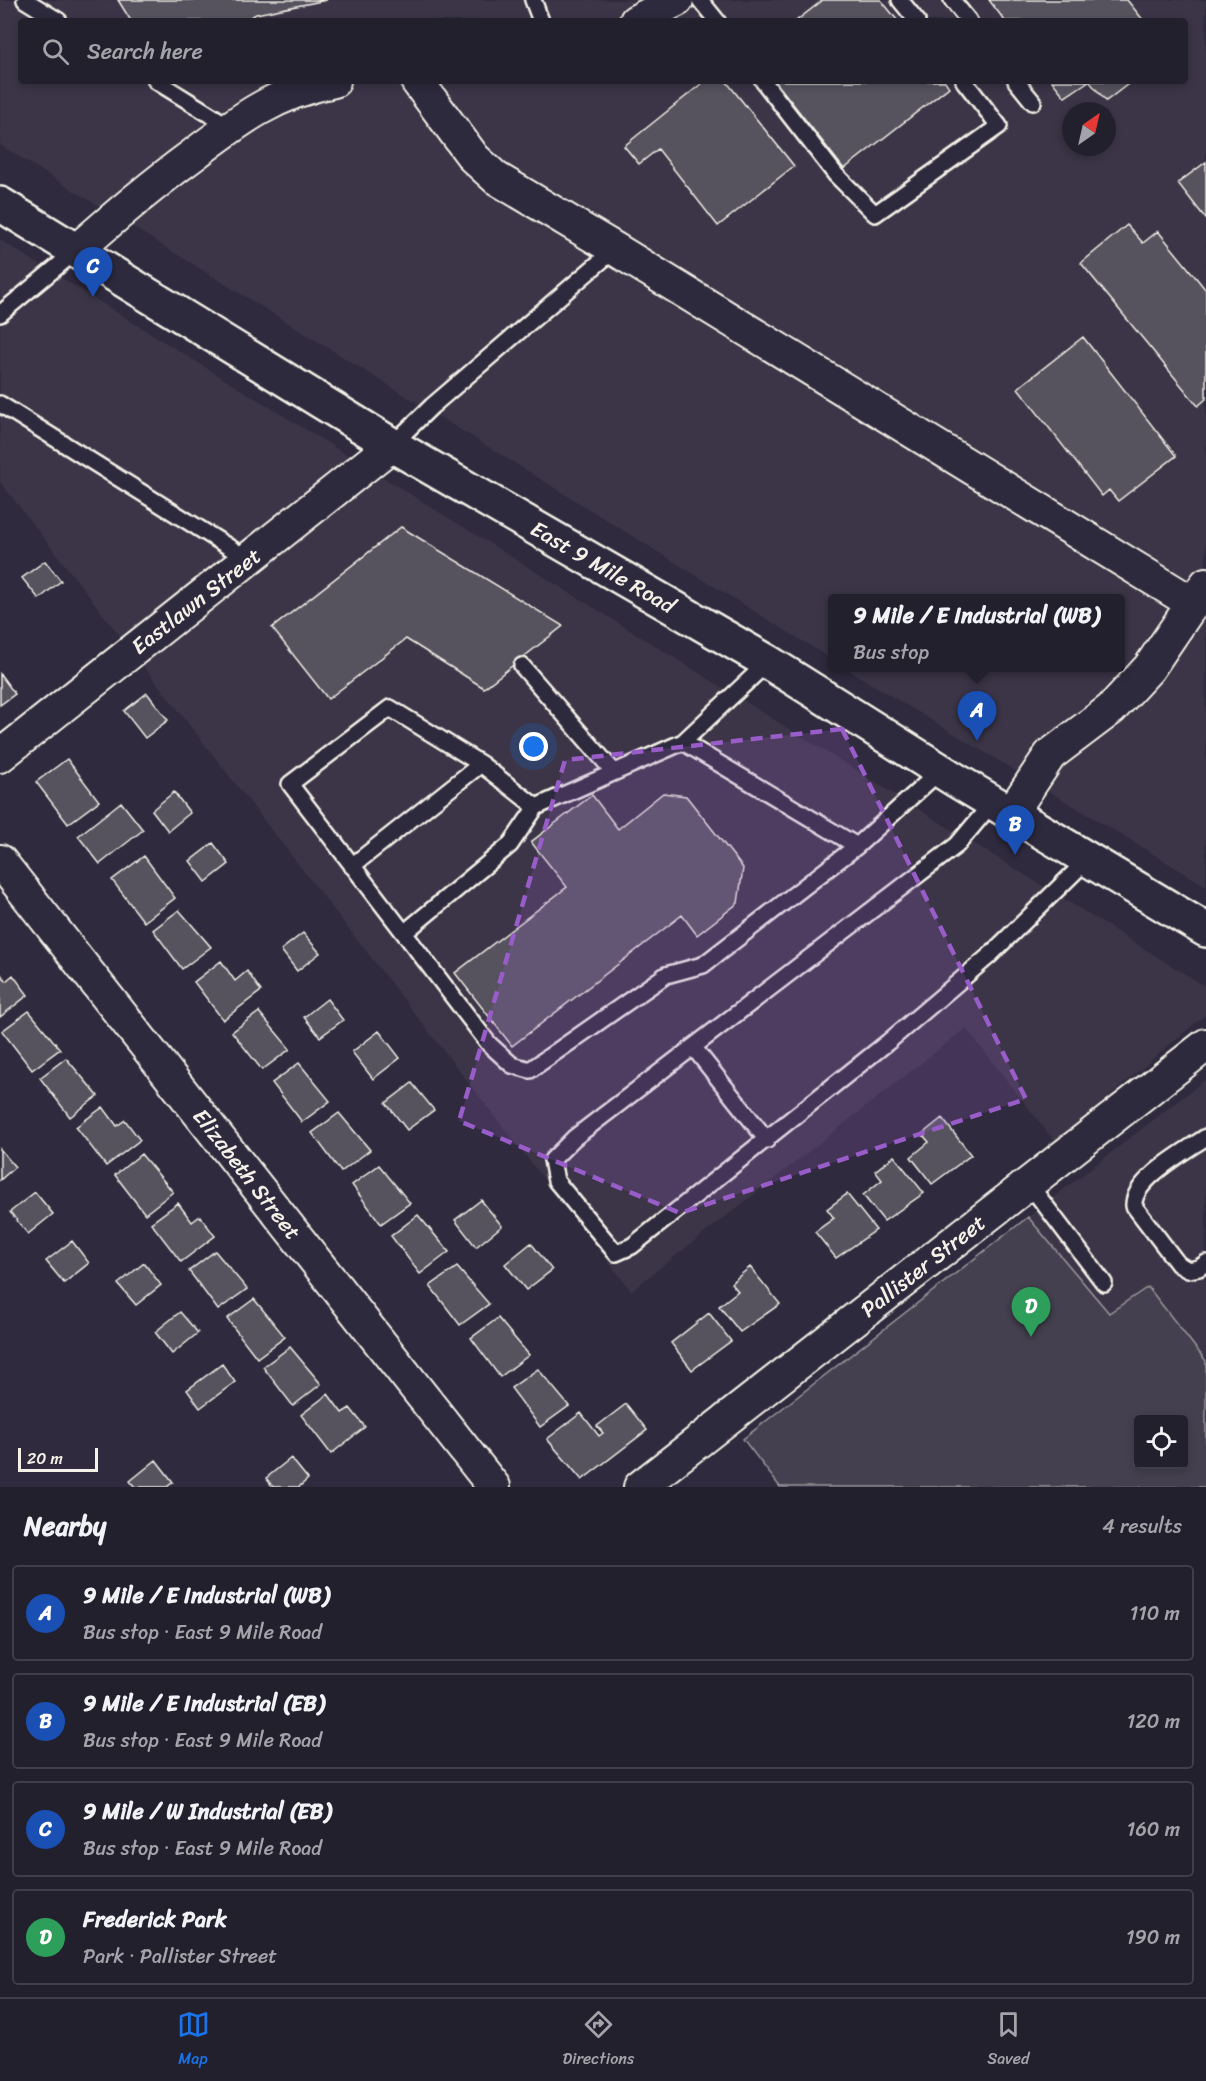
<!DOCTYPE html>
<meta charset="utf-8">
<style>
body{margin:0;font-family:Sriracha,sans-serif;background:#2f2d3a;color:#f1f3f6}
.controls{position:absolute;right:18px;bottom:18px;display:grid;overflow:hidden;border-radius:6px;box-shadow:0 3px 9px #0003}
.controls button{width:54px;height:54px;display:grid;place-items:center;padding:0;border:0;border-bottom:2px solid #403e4a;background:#23202e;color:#f1f3f6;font:30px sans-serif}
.compass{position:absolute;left:1062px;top:102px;width:54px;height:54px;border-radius:50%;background:#23202e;box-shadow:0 3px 9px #0003;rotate:34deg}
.scale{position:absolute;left:18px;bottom:15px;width:80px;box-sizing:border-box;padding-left:6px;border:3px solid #f4f1e8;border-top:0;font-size:16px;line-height:21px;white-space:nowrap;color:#f4f1e8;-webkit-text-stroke:4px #2f2a3d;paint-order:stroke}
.you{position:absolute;left:534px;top:747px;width:21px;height:21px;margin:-15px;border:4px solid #fff;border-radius:50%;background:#1a73e8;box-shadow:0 0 0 9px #1a73e833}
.badge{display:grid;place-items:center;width:39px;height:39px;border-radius:50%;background:#1a73e8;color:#fff;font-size:20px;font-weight:700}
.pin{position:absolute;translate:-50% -50px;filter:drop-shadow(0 2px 3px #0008)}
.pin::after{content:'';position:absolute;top:32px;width:21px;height:18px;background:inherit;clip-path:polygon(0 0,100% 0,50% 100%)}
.popup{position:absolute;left:828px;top:594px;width:297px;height:78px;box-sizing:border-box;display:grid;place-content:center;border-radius:6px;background:#23202e;filter:drop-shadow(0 2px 4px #0005);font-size:20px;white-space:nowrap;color:#a3a3aa}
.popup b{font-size:22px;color:#f1f3f6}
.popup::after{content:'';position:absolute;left:50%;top:100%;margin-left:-12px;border:12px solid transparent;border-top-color:#23202e}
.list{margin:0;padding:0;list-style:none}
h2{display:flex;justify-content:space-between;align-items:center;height:78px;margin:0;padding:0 24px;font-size:26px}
h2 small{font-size:20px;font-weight:400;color:#a3a3aa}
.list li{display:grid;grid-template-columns:39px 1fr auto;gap:18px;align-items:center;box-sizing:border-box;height:96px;margin:0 12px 12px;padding:0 12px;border:2px solid #403e4a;border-radius:6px}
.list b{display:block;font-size:22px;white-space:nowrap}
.list p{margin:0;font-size:20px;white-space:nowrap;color:#a3a3aa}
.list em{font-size:20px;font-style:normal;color:#a3a3aa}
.icon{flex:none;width:33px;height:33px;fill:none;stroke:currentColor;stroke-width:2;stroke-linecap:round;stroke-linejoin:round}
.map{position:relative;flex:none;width:1206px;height:1487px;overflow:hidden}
.search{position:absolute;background:#23202e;box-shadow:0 3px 9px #0003;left:18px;right:18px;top:18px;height:66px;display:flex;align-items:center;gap:15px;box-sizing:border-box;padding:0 21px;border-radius:6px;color:#a3a3aa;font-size:22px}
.sheet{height:510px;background:#23202e}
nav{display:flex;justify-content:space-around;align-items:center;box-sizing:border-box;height:84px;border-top:2px solid #403e4a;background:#23202e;font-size:16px;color:#a3a3aa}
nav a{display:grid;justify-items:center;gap:3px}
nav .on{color:#1a73e8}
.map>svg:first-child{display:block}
.built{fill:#3b3647;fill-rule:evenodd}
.green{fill:#454050;stroke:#9c989c;stroke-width:1.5;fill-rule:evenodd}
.building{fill:#56525f;stroke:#f4f1e8;stroke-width:1.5}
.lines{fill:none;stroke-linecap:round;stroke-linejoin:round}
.service-casing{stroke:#f4f1e8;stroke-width:20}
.minor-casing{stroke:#f4f1e8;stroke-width:36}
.secondary-casing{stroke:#f4f1e8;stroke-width:38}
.service{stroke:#2f2a3d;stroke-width:15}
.minor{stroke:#2f2a3d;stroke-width:32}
.secondary{stroke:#2f2a3d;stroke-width:33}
.marked{fill:#995dc9;fill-opacity:0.2;stroke:#995dc9;stroke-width:4.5;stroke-dasharray:12 8;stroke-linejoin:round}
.labels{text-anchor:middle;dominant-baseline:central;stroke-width:6;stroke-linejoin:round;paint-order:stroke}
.street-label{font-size:22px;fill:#f4f1e8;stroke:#2f2a3d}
</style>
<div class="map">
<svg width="1206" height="1487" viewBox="0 0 1206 1487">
<rect width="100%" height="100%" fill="#2f2a3d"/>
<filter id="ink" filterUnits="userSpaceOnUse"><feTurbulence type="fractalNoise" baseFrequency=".0167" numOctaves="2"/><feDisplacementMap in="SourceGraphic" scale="12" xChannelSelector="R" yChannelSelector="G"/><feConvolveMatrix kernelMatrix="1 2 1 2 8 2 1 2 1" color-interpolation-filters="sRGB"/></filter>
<g filter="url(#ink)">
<path class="built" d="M 0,0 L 1206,0 L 1206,886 L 845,668 L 1121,668 L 1121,598 L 833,598 L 833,660 L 0,145 ZM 21,21 L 1185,21 L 1185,81 L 21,81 ZM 1071,111 L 1107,111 L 1107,147 L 1071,147 Z
M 0,240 L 1206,987 L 1206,1014 L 1055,1142 L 966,1028 L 631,1291 L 0,482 Z
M 1206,1079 L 1206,1361 L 1148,1287 L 1109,1314 L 1028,1217 Z"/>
<path class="green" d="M 1028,1217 L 1109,1313 L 1148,1287 L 1206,1361 L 1206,1487 L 780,1487 L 743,1439 ZM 1138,1420 L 1184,1420 L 1184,1464 L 1138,1464 Z"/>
<path class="building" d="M 118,0 L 327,0 L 256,14 L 244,21 L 131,21 Z
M 823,0 L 881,0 L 898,21 L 796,21 Z
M 989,0 L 1127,0 L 1144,21 L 1005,21 Z
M 705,81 L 726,81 L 794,166 L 718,226 L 658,149 L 639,164 L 624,146 Z
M 775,81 L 945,81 L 949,87 L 844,169 Z
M 1052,81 L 1132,81 L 1106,101 L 1089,81 L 1065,97 Z
M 1206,162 L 1206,219 L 1178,183 Z
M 1127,225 L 1143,243 L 1158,231 L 1206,290 L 1206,399 L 1198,406 L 1081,263 Z
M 1083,337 L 1176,456 L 1118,501 L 1109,490 L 1102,496 L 1018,388 Z
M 401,527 L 563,626 L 484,688 L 406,639 L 328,699 L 272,628 Z
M 45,561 L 61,581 L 39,599 L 22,578 Z
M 0,674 L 15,694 L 0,705 Z
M 147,693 L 168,720 L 145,738 L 124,711 Z
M 67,759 L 99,801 L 68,824 L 36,782 Z
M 174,792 L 190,813 L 168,831 L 152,810 Z
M 663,793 L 686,796 L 743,868 L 738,903 L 697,935 L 682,915 L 512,1046 L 455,973 L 567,887 L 531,842 L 592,795 L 618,829 Z
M 121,802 L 143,830 L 100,864 L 78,836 Z
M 213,843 L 229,864 L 206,882 L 190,861 Z
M 144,856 L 175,898 L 144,922 L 112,880 Z
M 179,910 L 211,947 L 182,969 L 153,930 Z
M 303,933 L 320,953 L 297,971 L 281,950 Z
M 221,961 L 235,981 L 247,971 L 261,991 L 223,1020 L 194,982 Z
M 0,973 L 6,981 L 13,975 L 28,995 L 0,1017 Z
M 327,999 L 343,1020 L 320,1037 L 304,1017 Z
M 29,1011 L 60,1049 L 32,1070 L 2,1031 Z
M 259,1012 L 290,1049 L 262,1070 L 232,1032 Z
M 379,1031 L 400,1058 L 373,1079 L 352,1052 Z
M 66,1058 L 98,1096 L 70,1117 L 40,1078 Z
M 299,1063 L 330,1101 L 302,1122 L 272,1083 Z
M 412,1083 L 434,1110 L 407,1130 L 386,1103 Z
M 103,1107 L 117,1126 L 125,1120 L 140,1140 L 106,1166 L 76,1127 Z
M 339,1113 L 370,1150 L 341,1172 L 312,1133 Z
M 942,1118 L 971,1155 L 932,1184 L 911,1157 L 929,1142 L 922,1134 Z
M 0,1149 L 15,1167 L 0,1180 Z
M 141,1154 L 173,1192 L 145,1214 L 115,1175 Z
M 894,1156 L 924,1193 L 884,1221 L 863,1195 L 882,1180 L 875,1171 Z
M 379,1165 L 410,1203 L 381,1224 L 352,1185 Z
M 35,1192 L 53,1214 L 28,1234 L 10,1212 Z
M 847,1194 L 876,1230 L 836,1258 L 815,1232 L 834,1218 L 827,1209 Z
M 481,1200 L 502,1226 L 476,1247 L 455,1220 Z
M 178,1203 L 192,1222 L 200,1216 L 215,1236 L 181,1262 L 151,1223 Z
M 418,1215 L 449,1252 L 420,1274 L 391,1236 Z
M 72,1241 L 89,1263 L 64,1283 L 46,1261 Z
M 531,1243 L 552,1270 L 526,1290 L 505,1264 Z
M 215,1251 L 247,1289 L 218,1310 L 189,1271 Z
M 144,1263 L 161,1285 L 136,1305 L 118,1284 Z
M 457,1267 L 489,1304 L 460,1325 L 430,1286 Z
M 750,1267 L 780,1304 L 740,1332 L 719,1306 L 738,1291 L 731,1283 Z
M 254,1299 L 285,1337 L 257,1358 L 227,1319 Z
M 180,1312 L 198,1333 L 172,1354 L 155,1332 Z
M 709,1313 L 731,1341 L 692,1370 L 671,1343 Z
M 498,1318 L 529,1355 L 500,1377 L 471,1338 Z
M 290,1347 L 321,1384 L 293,1406 L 263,1367 Z
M 222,1364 L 235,1382 L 200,1408 L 187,1390 Z
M 538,1369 L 569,1406 L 540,1427 L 511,1388 Z
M 328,1394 L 342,1413 L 350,1408 L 365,1427 L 331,1454 L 301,1415 Z
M 626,1404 L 647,1430 L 582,1480 L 547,1439 L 581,1413 L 599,1436 L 603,1433 L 597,1426 Z
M 291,1458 L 308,1479 L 299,1487 L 273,1487 L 266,1478 Z
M 156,1460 L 173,1482 L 167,1487 L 135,1487 L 130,1481 Z"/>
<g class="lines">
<g class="service-casing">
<path id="service" d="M 25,0 L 59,21
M 533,0 L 541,21
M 700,0 L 717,21
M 900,0 L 917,21
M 952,0 L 969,21
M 156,81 L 230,127
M 763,81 L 836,175 L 875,214 L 999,126 L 964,81
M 1016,81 L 1033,102
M 0,314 L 76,251
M 0,404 L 248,559
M 392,445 L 432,406 L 615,249
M 522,666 L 614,772
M 683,742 L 857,846 L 703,965 L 666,975 L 530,1070 L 512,1065 L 489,1044 L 290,784 L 390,708 L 481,764 L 536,807 L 683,742 L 768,662
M 993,802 L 957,845 L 574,1138 L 552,1160 L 556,1181 L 616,1253 L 632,1246 L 888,1042 L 989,956 L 1088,859
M 857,846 L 941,770
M 352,866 L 481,764
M 404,933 L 510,845 L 536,807
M 694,1048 L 767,1140
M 1206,1137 C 1186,1151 1132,1180 1134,1206 L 1178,1264 L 1188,1270 L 1199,1268 L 1206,1263
M 1029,1184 L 1104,1283"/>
</g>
<g class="minor-casing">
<path id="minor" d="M 636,21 L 677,0
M 417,81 L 474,158 L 496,178 L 615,249 L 1194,604
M 76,251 C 114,217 152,185 193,155 C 239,120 276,92 334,81
M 0,756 L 392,445
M 1012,812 L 1050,755 L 1111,709 L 1149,668 L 1206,584
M 0,861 L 494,1487
M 640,1487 L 1206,1045"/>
</g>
<g class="secondary-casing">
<path id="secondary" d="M 0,204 L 392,445 L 768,662 L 954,779 L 1206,930"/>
</g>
<use href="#service" class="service"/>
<use href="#minor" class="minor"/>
<use href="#secondary" class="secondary"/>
</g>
</g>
<path class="marked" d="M 842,729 L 1026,1099 L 680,1213 L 459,1121 L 565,760 Z"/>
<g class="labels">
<g class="street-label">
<text transform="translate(603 567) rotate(30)">East 9 Mile Road</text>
<text transform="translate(196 601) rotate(-38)">Eastlawn Street</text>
<text transform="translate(247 1174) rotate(52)">Elizabeth Street</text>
<text transform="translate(923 1266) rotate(-38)">Pallister Street</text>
</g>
</g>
</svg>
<div class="controls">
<button><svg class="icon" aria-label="locate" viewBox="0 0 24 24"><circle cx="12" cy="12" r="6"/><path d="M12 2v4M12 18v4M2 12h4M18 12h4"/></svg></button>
</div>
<svg class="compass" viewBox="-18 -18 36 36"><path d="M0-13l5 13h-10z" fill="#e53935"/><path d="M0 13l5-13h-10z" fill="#a3a3aa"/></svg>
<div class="scale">20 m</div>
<div class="you"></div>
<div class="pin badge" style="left:977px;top:741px;background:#1a4fb4">A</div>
<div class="popup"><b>9 Mile / E Industrial (WB)</b>Bus stop</div>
<div class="pin badge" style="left:1015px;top:855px;background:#1a4fb4">B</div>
<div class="pin badge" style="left:93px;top:297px;background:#1a4fb4">C</div>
<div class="pin badge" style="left:1031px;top:1337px;background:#2e9e5b">D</div>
<div class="search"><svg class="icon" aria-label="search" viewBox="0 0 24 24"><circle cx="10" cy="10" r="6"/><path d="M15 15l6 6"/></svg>Search here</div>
</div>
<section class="sheet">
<h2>Nearby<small>4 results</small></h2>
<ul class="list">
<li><span class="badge" style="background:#1a4fb4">A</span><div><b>9 Mile / E Industrial (WB)</b><p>Bus stop · East 9 Mile Road</p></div><em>110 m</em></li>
<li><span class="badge" style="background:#1a4fb4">B</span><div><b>9 Mile / E Industrial (EB)</b><p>Bus stop · East 9 Mile Road</p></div><em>120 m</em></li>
<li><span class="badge" style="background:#1a4fb4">C</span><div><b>9 Mile / W Industrial (EB)</b><p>Bus stop · East 9 Mile Road</p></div><em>160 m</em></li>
<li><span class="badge" style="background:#2e9e5b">D</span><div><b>Frederick Park</b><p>Park · Pallister Street</p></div><em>190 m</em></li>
</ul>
</section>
<nav>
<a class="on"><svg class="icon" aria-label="map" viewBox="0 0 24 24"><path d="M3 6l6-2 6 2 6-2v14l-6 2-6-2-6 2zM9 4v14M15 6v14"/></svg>Map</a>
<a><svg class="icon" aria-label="directions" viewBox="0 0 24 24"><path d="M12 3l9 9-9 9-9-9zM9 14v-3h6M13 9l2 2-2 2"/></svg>Directions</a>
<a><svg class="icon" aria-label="saved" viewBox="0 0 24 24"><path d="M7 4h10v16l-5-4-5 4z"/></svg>Saved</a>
</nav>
